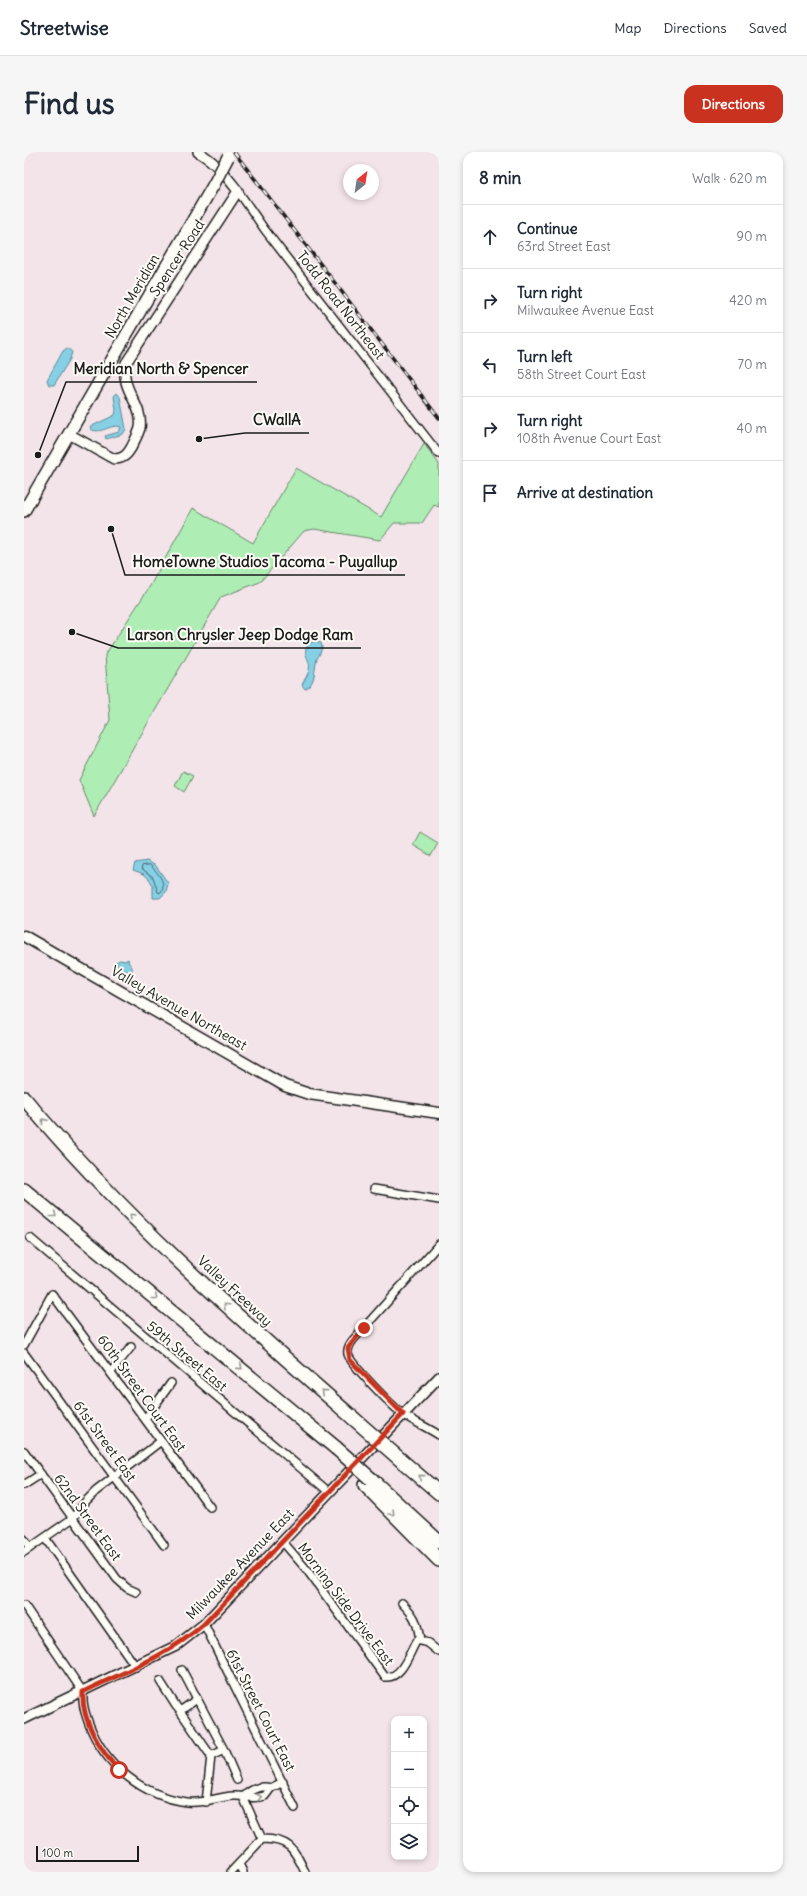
<!DOCTYPE html>
<meta charset="utf-8">
<style>
body{margin:0;font-family:Delius,sans-serif;background:#f6f6f7;color:#1f2937}
.controls{position:absolute;right:12px;bottom:12px;display:grid;overflow:hidden;border-radius:8px;box-shadow:0 2px 6px #0003}
.controls button{width:36px;height:36px;display:grid;place-items:center;padding:0;border:0;border-bottom:1px solid #e0e1e3;background:#fff;color:#1f2937;font:20px sans-serif}
.compass{position:absolute;left:319px;top:12px;width:36px;height:36px;border-radius:50%;background:#fff;box-shadow:0 2px 6px #0003;rotate:30deg}
.scale{position:absolute;left:12px;bottom:10px;width:103px;box-sizing:border-box;padding-left:4px;border:2px solid #1c1c1c;border-top:0;font-size:11px;line-height:14px;white-space:nowrap;color:#1c1c1c;-webkit-text-stroke:3px #fdfcf7;paint-order:stroke}
.stop{position:absolute;width:12px;height:12px;margin:-9px;border:3px solid #c8321e;border-radius:50%;background:#fff}
.stop.end{background:#c8321e;border-color:#fff;box-shadow:0 1px 4px #0008}
.list{margin:0;padding:0;list-style:none}
h2{display:flex;justify-content:space-between;align-items:center;height:52px;margin:0;padding:0 16px;font-size:17px}
h2 small{font-size:13px;font-weight:400;color:#747a83}
.list li{display:grid;grid-template-columns:26px 1fr auto;gap:12px;align-items:center;box-sizing:border-box;height:64px;padding:0 16px;border-top:1px solid #e0e1e3}
.list b{display:block;font-size:15px;white-space:nowrap}
.list p{margin:0;font-size:13px;white-space:nowrap;color:#747a83}
.list em{font-size:13px;font-style:normal;color:#747a83}
.icon{flex:none;width:22px;height:22px;fill:none;stroke:currentColor;stroke-width:2;stroke-linecap:round;stroke-linejoin:round}
.map{position:relative;flex:none;width:415px;height:1720px;overflow:hidden;border-radius:12px}
header{display:flex;align-items:center;gap:24px;box-sizing:border-box;height:56px;padding:0 20px;background:#fff;border-bottom:1px solid #e0e1e3}
header strong{font-size:19px}
nav{display:flex;gap:22px;margin-inline-start:auto;font-size:14px}
.intro{display:flex;align-items:center;justify-content:space-between;box-sizing:border-box;height:96px;padding:0 24px}
h1{margin:0;font-size:28px}
.button{padding:10px 18px;border-radius:12px;background:#c8321e;color:#fff;font-size:14px;font-weight:700}
main{display:flex;gap:24px;padding:0 24px}
aside{flex:1;background:#fff;border-radius:12px;box-shadow:0 2px 6px #0003}
.map>svg:first-child{display:block}
.green{fill:#aeeeb5;stroke:#658568}
.water{fill:#86d0e6;stroke:#5c8895}
.lines{fill:none;stroke-linecap:round;stroke-linejoin:round}
.shore{stroke:#46646d;stroke-width:1}
.minor-casing{stroke:#1c1c1c;stroke-width:10}
.tertiary-casing{stroke:#1c1c1c;stroke-width:12}
.secondary-casing{stroke:#1c1c1c;stroke-width:13}
.primary-casing{stroke:#1c1c1c;stroke-width:14}
.motorway-casing{stroke:#1c1c1c;stroke-width:16}
.minor{stroke:#fdfcf7;stroke-width:7}
.tertiary{stroke:#fdfcf7;stroke-width:9}
.secondary{stroke:#fdfcf7;stroke-width:10}
.primary{stroke:#fdfcf7;stroke-width:11}
.motorway{stroke:#fdfcf7;stroke-width:13}
.rail-casing{stroke:#1c1c1c;stroke-width:3.5}
.rail{stroke:#fdfcf7;stroke-width:2;stroke-dasharray:6;stroke-linecap:butt}
.primary-bridge-casing{stroke:#1c1c1c;stroke-width:14;stroke-linecap:butt}
.motorway-bridge-casing{stroke:#1c1c1c;stroke-width:16;stroke-linecap:butt}
.primary-bridge{stroke:#fdfcf7;stroke-width:11}
.motorway-bridge{stroke:#fdfcf7;stroke-width:13}
.oneway{stroke:#989794}
.route{stroke:#c8321e;stroke-width:5}
.labels{text-anchor:middle;dominant-baseline:central;stroke-width:4;stroke-linejoin:round;paint-order:stroke}
.street-label{font-size:14px;fill:#1c1c1c;stroke:#fdfcf7}
.leader{fill:none;stroke:#1c1c1c;stroke-width:1.5}
.callout-dot{fill:#1c1c1c;stroke:#fdfcf7;stroke-width:1.5}
.callout-label{font-size:15px;text-anchor:middle;font-weight:bold;fill:#1c1c1c;stroke:#fdfcf7;stroke-width:4;stroke-linejoin:round;paint-order:stroke}
</style>
<header>
<strong>Streetwise</strong>
<nav><a>Map</a><a>Directions</a><a>Saved</a></nav>
</header>
<div class="intro"><h1>Find us</h1><a class="button">Directions</a></div>
<main>
<div class="map">
<svg width="415" height="1720" viewBox="0 0 415 1720">
<rect width="100%" height="100%" fill="#f3e4e9"/>
<filter id="ink" filterUnits="userSpaceOnUse"><feTurbulence type="fractalNoise" baseFrequency=".025" numOctaves="2"/><feDisplacementMap in="SourceGraphic" scale="8" xChannelSelector="R" yChannelSelector="G"/><feConvolveMatrix kernelMatrix="1 2 1 2 8 2 1 2 1" color-interpolation-filters="sRGB"/></filter>
<g filter="url(#ink)">
<path class="green" d="M 400,292 L 415,312 L 415,355 L 410,353 L 398,371 L 370,371 L 356,388 L 290,377 L 280,379 L 236,430 L 197,445 L 70,664 L 55,628 L 86,568 L 81,503 L 126,434 L 169,356 L 229,391 L 272,316 L 357,365 Z
M 159,619 L 169,624 L 160,640 L 151,634 Z
M 396,680 L 414,691 L 407,704 L 389,693 Z"/>
<path class="water" d="M 43,196 L 48,200 L 46,207 L 30,233 L 25,233 L 23,228 L 39,199 Z
M 93,241 L 96,245 L 102,277 L 99,282 L 82,287 L 81,284 L 95,280 L 97,275 C 88,271 78,282 68,278 L 66,275 L 91,263 L 92,258 L 90,244 Z
M 291,489 L 297,491 L 298,495 C 297,500 295,503 293,507 C 290,517 292,532 281,537 L 278,533 C 280,528 284,523 285,518 C 288,506 275,502 286,491 Z
M 123,709 L 132,714 L 144,731 L 142,740 L 136,746 L 129,746 L 129,734 L 126,728 L 120,722 L 109,718 L 111,711 Z
M 103,807 L 105,808 L 104,810 L 108,815 L 108,822 L 90,811 L 96,808 L 102,809 Z"/>
<g class="lines">
<path class="shore" d="M 126,713 C 133,720 144,731 136,741 L 134,740 L 129,725 L 117,716 L 118,714 Z"/>
<g class="minor-casing">
<path id="minor" d="M 214,39 L 241,78 L 415,302
M 350,1037 L 415,1048
M 6,1086 L 305,1340
M 415,1092 L 329,1188 C 326,1192 323,1196 324,1202 C 326,1212 370,1256 380,1263 C 391,1270 404,1276 415,1283
M 0,1193 L 28,1142 L 186,1355
M 0,1201 L 140,1393
M 87,1220 L 107,1195
M 121,1267 L 147,1231
M 0,1299 L 93,1427 L 103,1436 L 112,1440
M 0,1333 L 17,1322
M 21,1386 L 112,1515
M 0,1387 L 6,1396
M 259,1390 L 283,1418 L 361,1525 C 378,1527 385,1501 393,1488 L 404,1491 L 415,1500
M 0,1400 L 49,1366 L 62,1349 L 72,1339 L 137,1289
M 378,1451 C 391,1464 393,1469 396,1488
M 0,1453 L 59,1540 C 58,1552 61,1561 65,1572 C 81,1614 119,1644 163,1650 C 179,1652 193,1645 209,1644 C 222,1643 226,1648 241,1644 L 247,1636 L 259,1630
M 180,1472 L 271,1656
M 158,1518 L 200,1598
M 136,1529 L 152,1554 L 156,1559 L 173,1547
M 156,1559 L 187,1604 L 182,1650
M 187,1604 L 200,1598 L 213,1628
M 219,1645 L 238,1687 C 266,1687 270,1697 281,1720
M 219,1645 C 227,1637 236,1633 247,1636
M 215,1712 L 219,1720
M 207,1720 L 238,1687"/>
</g>
<g class="tertiary-casing">
<path id="tertiary" d="M 45,282 L 90,307 C 99,307 103,303 107,296 C 110,290 114,283 116,276 C 120,252 95,238 102,211 L 214,39 C 202,24 192,10 174,0
M 0,1567 L 152,1494 L 180,1472 L 415,1225"/>
</g>
<g class="secondary-casing">
<path id="secondary" d="M 0,784 L 261,934 L 285,942 L 415,961"/>
</g>
<g class="primary-casing">
<path id="primary" d="M 0,359 L 190,32"/>
</g>
<g class="motorway-casing">
<path id="motorway" d="M 0,946 C 98,1064 214,1165 329,1266
M 0,1038 L 312,1296
M 378,1309 L 415,1341
M 347,1327 L 415,1390
M 341,1333 L 415,1408"/>
</g>
<use href="#minor" class="minor"/>
<use href="#tertiary" class="tertiary"/>
<use href="#secondary" class="secondary"/>
<use href="#primary" class="primary"/>
<use href="#motorway" class="motorway"/>
<g class="rail-casing">
<path id="rail" d="M 210,0 L 415,266"/>
</g>
<use href="#rail" class="rail"/>
<g class="primary-bridge-casing">
<path id="primary-bridge" d="M 190,32 L 204,5"/>
</g>
<g class="motorway-bridge-casing">
<path id="motorway-bridge" d="M 329,1266 L 378,1309
M 312,1296 L 347,1327"/>
</g>
<use href="#primary-bridge" class="primary-bridge"/>
<use href="#motorway-bridge" class="motorway-bridge"/>
</g>
<defs><path id="oneway-chevron" d="M-2-3.5L2.5 0L-2 3.5" fill="none" stroke-width="1.6" stroke-linecap="round" stroke-linejoin="round"/></defs>
<g class="oneway">
<use href="#oneway-chevron" transform="translate(20 969) rotate(-129)"/>
<use href="#oneway-chevron" transform="translate(30 1063) rotate(39)"/>
<use href="#oneway-chevron" transform="translate(108 1064) rotate(-136)"/>
<use href="#oneway-chevron" transform="translate(131 1145) rotate(39)"/>
<use href="#oneway-chevron" transform="translate(202 1154) rotate(-137)"/>
<use href="#oneway-chevron" transform="translate(216 1215) rotate(40)"/>
<use href="#oneway-chevron" transform="translate(300 1240) rotate(-139)"/>
<use href="#oneway-chevron" transform="translate(397 1325) rotate(-139)"/>
<use href="#oneway-chevron" transform="translate(368 1361) rotate(45)"/>
<use href="#oneway-chevron" transform="translate(235 1645) rotate(-14)"/>
</g>
</g>
<g class="lines" filter="url(#ink)">
<path class="route" d="M 95,1618 C 76,1599 57,1567 59,1540 C 100,1520 145,1503 180,1472 L 379,1262 L 326,1208 L 324,1196 L 340,1176"/>
</g>
<g class="labels">
<g class="street-label">
<text transform="translate(153 106) rotate(-57)">Spencer Road</text>
<text transform="translate(108 144) rotate(-60)">North Meridian</text>
<text transform="translate(317 153) rotate(52)">Todd Road Northeast</text>
<text transform="translate(155 856) rotate(30)">Valley Avenue Northeast</text>
<text transform="translate(211 1139) rotate(43)">Valley Freeway</text>
<text transform="translate(163 1204) rotate(40)">59th Street East</text>
<text transform="translate(118 1241) rotate(54)">60th Street Court East</text>
<text transform="translate(81 1289) rotate(54)">61st Street East</text>
<text transform="translate(64 1365) rotate(54)">62nd Street East</text>
<text transform="translate(216 1412) rotate(-46)">Milwaukee Avenue East</text>
<text transform="translate(322 1452) rotate(53)">Morning Side Drive East</text>
<text transform="translate(237 1558) rotate(63)">61st Street Court East</text>
</g>
</g>
<path class="leader" d="M14 303L42 230H233M175 287L221 281H285M87 377L101 423H381M48 480L94 496H337"/>
<g class="callout-dot">
<circle cx="14" cy="303" r="4"/>
<circle cx="175" cy="287" r="4"/>
<circle cx="87" cy="377" r="4"/>
<circle cx="48" cy="480" r="4"/>
</g>
<g class="callout-label">
<text x="137" y="222">Meridian North &amp; Spencer</text>
<text x="253" y="273">CWallA</text>
<text x="241" y="415">HomeTowne Studios Tacoma - Puyallup</text>
<text x="216" y="488">Larson Chrysler Jeep Dodge Ram</text>
</g>
</svg>
<div class="controls">
<button>+</button>
<button>−</button>
<button><svg class="icon" aria-label="locate" viewBox="0 0 24 24"><circle cx="12" cy="12" r="6"/><path d="M12 2v4M12 18v4M2 12h4M18 12h4"/></svg></button>
<button><svg class="icon" aria-label="layers" viewBox="0 0 24 24"><path d="M12 4l9 5-9 5-9-5zM3 14l9 5 9-5"/></svg></button>
</div>
<svg class="compass" viewBox="-18 -18 36 36"><path d="M0-13l5 13h-10z" fill="#e53935"/><path d="M0 13l5-13h-10z" fill="#747a83"/></svg>
<div class="scale">100 m</div>
<div class="stop" style="left:95px;top:1618px"></div>
<div class="stop end" style="left:340px;top:1176px"></div>
</div>
<aside>
<h2>8 min<small>Walk · 620 m</small></h2>
<ul class="list">
<li><svg class="icon" aria-label="ahead" viewBox="0 0 24 24"><path d="M12 20V5M6 11l6-6 6 6"/></svg><div><b>Continue</b><p>63rd Street East</p></div><em>90 m</em></li>
<li><svg class="icon" aria-label="right" viewBox="0 0 24 24"><path d="M7 20v-9h11M14 6l5 5-5 5"/></svg><div><b>Turn right</b><p>Milwaukee Avenue East</p></div><em>420 m</em></li>
<li><svg class="icon" aria-label="left" viewBox="0 0 24 24"><path d="M17 20v-9H6M10 6l-5 5 5 5"/></svg><div><b>Turn left</b><p>58th Street Court East</p></div><em>70 m</em></li>
<li><svg class="icon" aria-label="right" viewBox="0 0 24 24"><path d="M7 20v-9h11M14 6l5 5-5 5"/></svg><div><b>Turn right</b><p>108th Avenue Court East</p></div><em>40 m</em></li>
<li><svg class="icon" aria-label="arrive" viewBox="0 0 24 24"><path d="M6 21V4h12l-3 4 3 4H6"/></svg><div><b>Arrive at destination</b></div></li>
</ul>
</aside>
</main>
